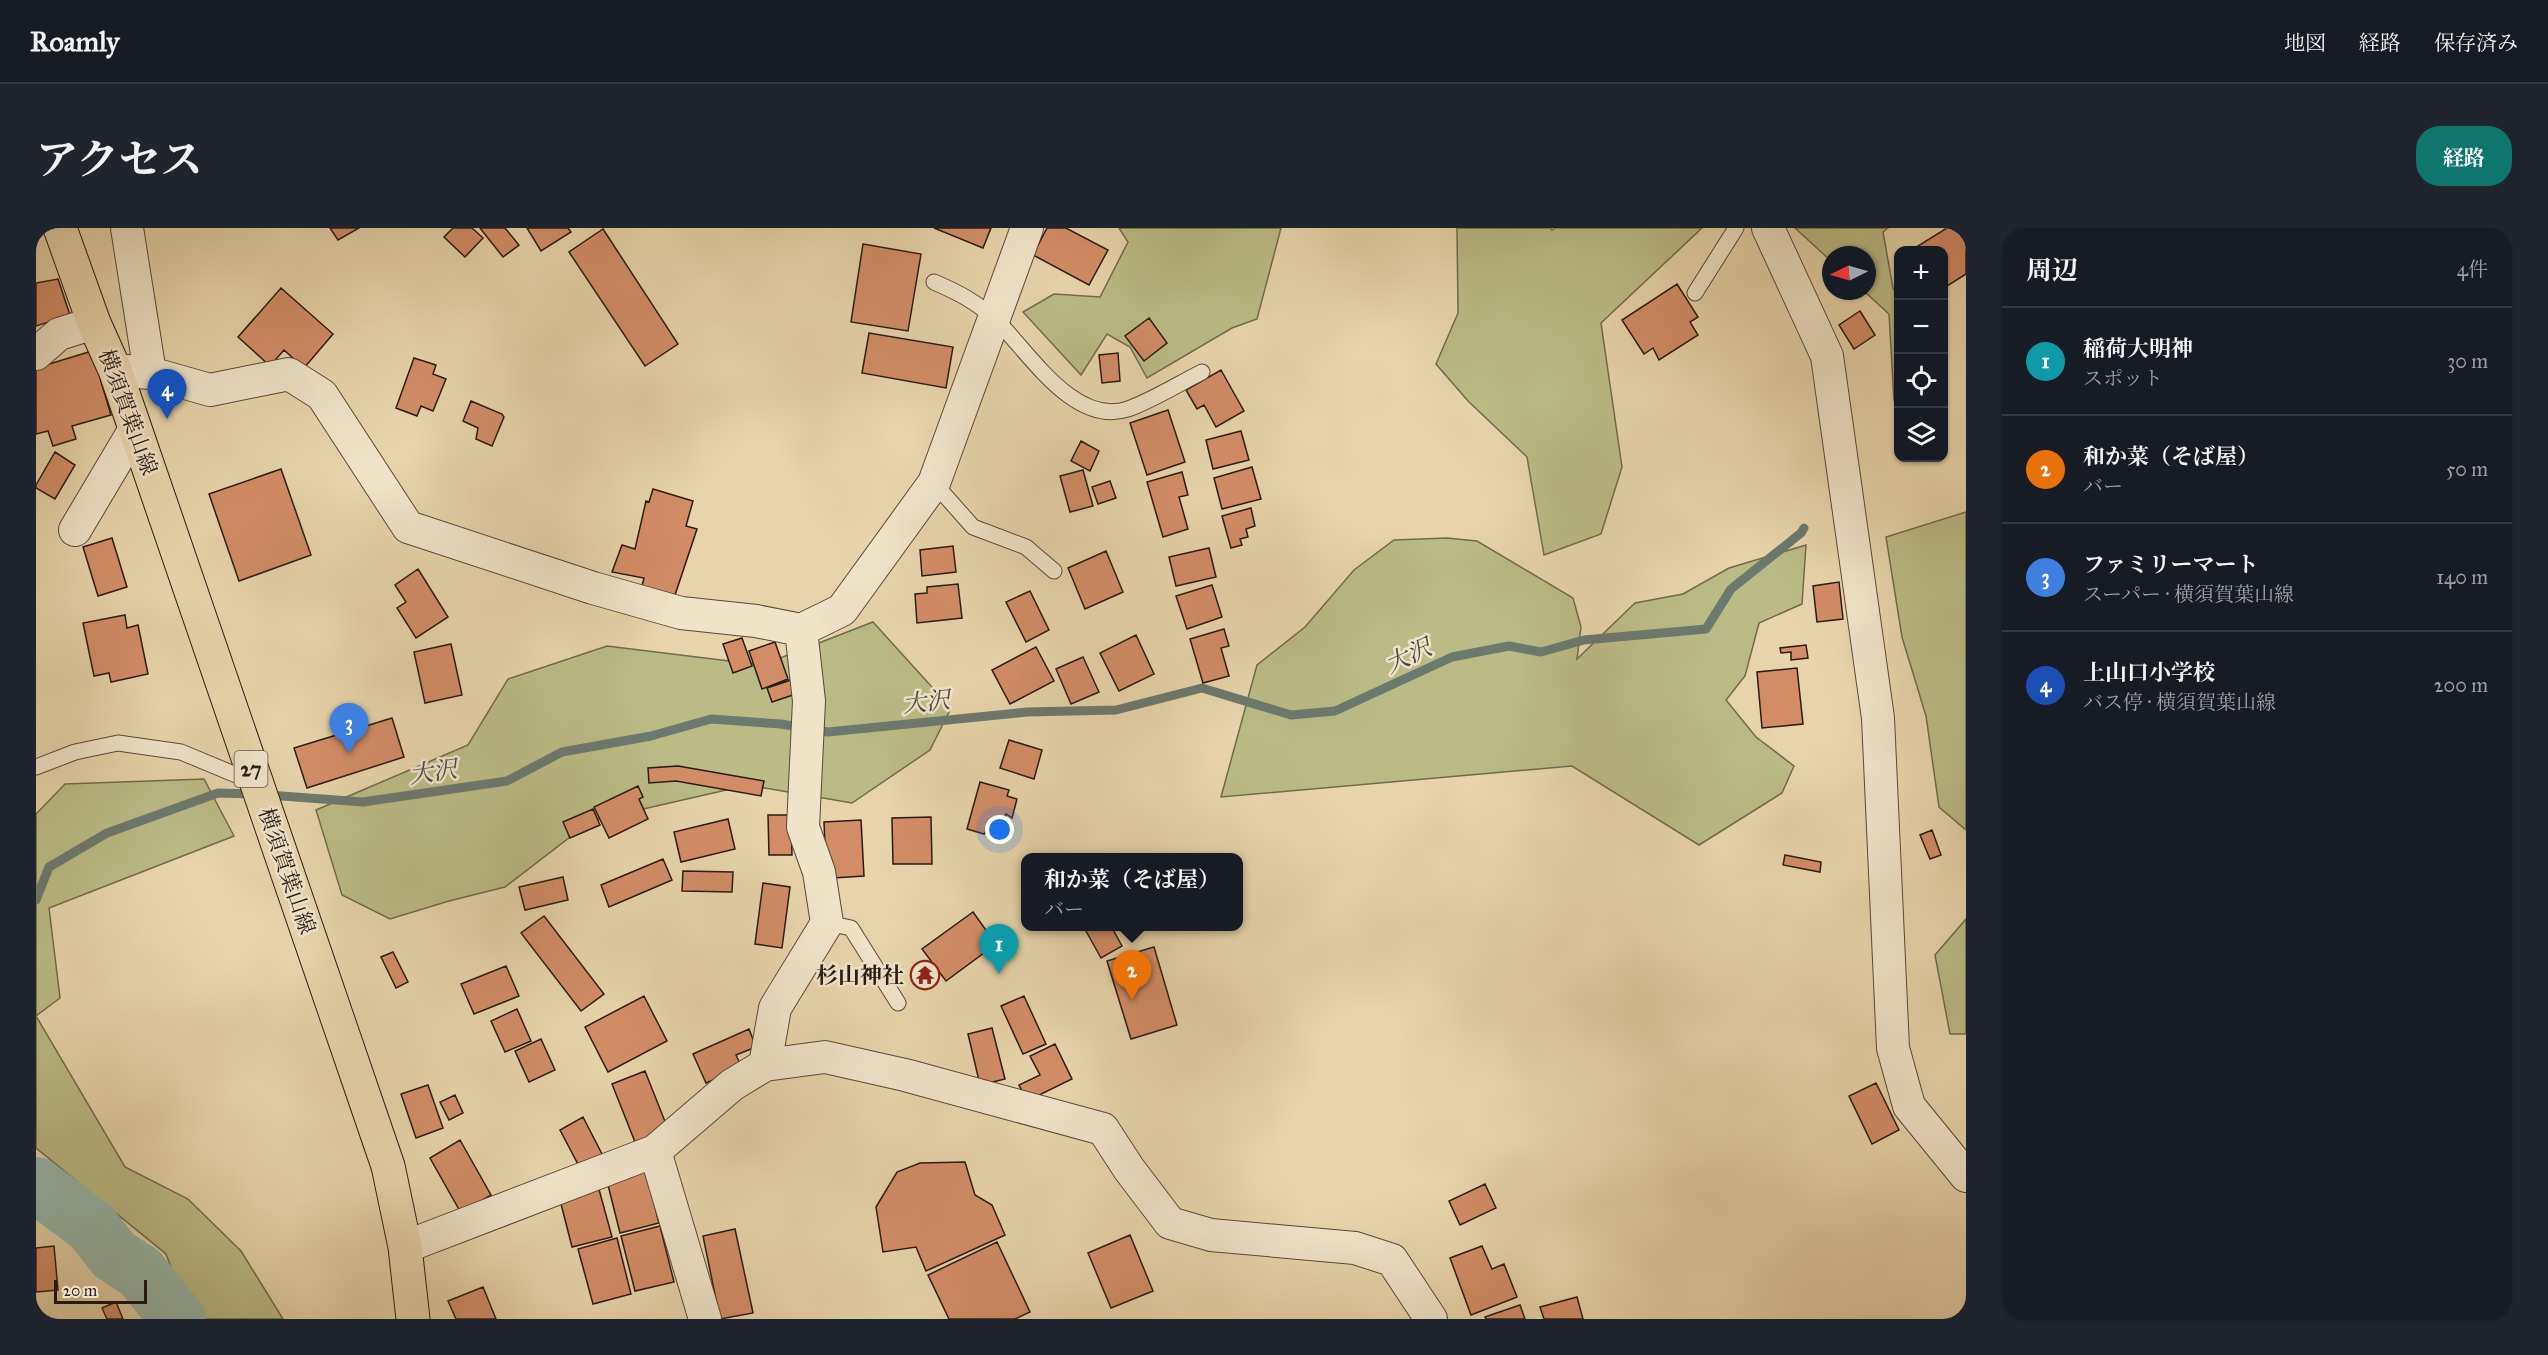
<!DOCTYPE html>
<html lang="ja">
<meta charset="utf-8">
<style>
body{margin:0;font-family:"IM FELL Great Primer","Noto Serif JP",serif;background:#20242c;color:#f1f3f6}
.controls{position:absolute;right:18px;top:18px;display:grid;overflow:hidden;border-radius:12px;box-shadow:0 2px 4px #0004}
.controls button{width:54px;height:54px;display:grid;place-items:center;padding:0;border:0;border-bottom:2px solid #363941;background:#171b24;color:#f1f3f6;font:30px sans-serif}
.compass{position:absolute;left:1786px;top:18px;width:54px;height:54px;border-radius:50%;background:#171b24;box-shadow:0 2px 4px #0004;rotate:265deg}
.scale{position:absolute;left:18px;bottom:15px;width:93px;box-sizing:border-box;padding-left:6px;border:3px solid #2b1a13;border-top:0;font-size:16px;line-height:21px;white-space:nowrap;color:#2b1a13;-webkit-text-stroke:4px #efe3c8;paint-order:stroke}
.you{position:absolute;left:964px;top:602px;width:21px;height:21px;margin:-15px;border:4px solid #fff;border-radius:50%;background:#1a73e8;box-shadow:0 0 0 9px #1a73e833}
.badge{display:grid;place-items:center;width:39px;height:39px;border-radius:50%;background:#0f766e;color:#fff;font-size:20px;font-weight:700}
.pin{position:absolute;translate:-50% -50px;filter:drop-shadow(0 2px 3px #0008)}
.pin::after{content:'';position:absolute;top:32px;width:21px;height:18px;background:inherit;clip-path:polygon(0 0,100% 0,50% 100%)}
.popup{position:absolute;left:985px;top:625px;width:222px;height:78px;box-sizing:border-box;display:grid;place-content:center;border-radius:12px;background:#171b24;filter:drop-shadow(0 2px 4px #0005);font-size:20px;white-space:nowrap;color:#9ea1a6}
.popup b{font-size:22px;color:#f1f3f6}
.popup::after{content:'';position:absolute;left:50%;top:100%;margin-left:-12px;border:12px solid transparent;border-top-color:#171b24}
.list{margin:0;padding:0;list-style:none}
h2{display:flex;justify-content:space-between;align-items:center;height:78px;margin:0;padding:0 24px;font-size:26px}
h2 small{font-size:20px;font-weight:400;color:#9ea1a6}
.list li{display:grid;grid-template-columns:39px 1fr auto;gap:18px;align-items:center;box-sizing:border-box;height:108px;padding:0 24px;border-top:2px solid #363941}
.list b{display:block;font-size:22px;white-space:nowrap}
.list p{margin:0;font-size:20px;white-space:nowrap;color:#9ea1a6}
.list em{font-size:20px;font-style:normal;color:#9ea1a6}
.icon{flex:none;width:33px;height:33px;fill:none;stroke:currentColor;stroke-width:2;stroke-linecap:round;stroke-linejoin:round}
.map{position:relative;flex:none;width:1930px;height:1091px;overflow:hidden;border-radius:24px}
header{display:flex;align-items:center;gap:36px;box-sizing:border-box;height:84px;padding:0 30px;background:#171b24;border-bottom:2px solid #363941}
header strong{font-size:28px}
nav{display:flex;gap:33px;margin-inline-start:auto;font-size:21px}
.intro{display:flex;align-items:center;justify-content:space-between;box-sizing:border-box;height:144px;padding:0 36px}
h1{margin:0;font-size:42px}
.button{padding:15px 27px;border-radius:24px;background:#0f766e;color:#fff;font-size:21px;font-weight:700}
main{display:flex;gap:36px;padding:0 36px}
aside{flex:1;background:#171b24;border-radius:24px;box-shadow:0 2px 4px #0004}
.map>svg:first-child{display:block}
.green{fill:#babb85;stroke:#726a4c;stroke-width:1.5}
.lines{fill:none;stroke-linecap:round;stroke-linejoin:round}
.stream{stroke:#6c796e;stroke-width:9}
.river{stroke:#97b8ab;stroke-width:56}
.building{fill:#d28d67;stroke:#2b1a13;stroke-width:1.5}
.service-casing{stroke:#5a4839;stroke-width:17}
.minor-casing{stroke:#5a4839;stroke-width:34}
.primary-casing{stroke:#2b1a13;stroke-width:35}
.service{stroke:#efe3c8;stroke-width:15}
.minor{stroke:#efe3c8;stroke-width:32}
.primary{stroke:#e7d4aa;stroke-width:33}
.labels{text-anchor:middle;dominant-baseline:central;stroke-width:5;stroke-linejoin:round;paint-order:stroke}
.shield{fill:#efe3c8;stroke:#665649;stroke-width:1.5}
.shield-label{font-size:21px;font-weight:bold;fill:#2b1a13}
.street-label{font-size:22px;fill:#2b1a13;stroke:#efe3c8}
.poi-label{font-size:22px;font-weight:bold;fill:#2b1a13;stroke:#efe3c8;text-anchor:end}
.water-label{font-size:24px;font-style:italic;fill:#4b4941;stroke:#efe3c8}
</style>
<header>
<strong>Roamly</strong>
<nav><a>地図</a><a>経路</a><a>保存済み</a></nav>
</header>
<div class="intro"><h1>アクセス</h1><a class="button">経路</a></div>
<main>
<div class="map">
<svg width="1930" height="1091" viewBox="0 0 1930 1091">
<rect width="100%" height="100%" fill="#e7d4aa"/>
<filter id="stains"><feTurbulence type="fractalNoise" baseFrequency=".00333" numOctaves="4"/><feColorMatrix values="0 0 0 0 .2 0 0 0 0 .09 0 0 0 0 .02 0 0 0 .5 -.17"/></filter>
<radialGradient id="worn" r=".72"><stop offset=".6" stop-color="#630" stop-opacity="0"/><stop offset="1" stop-color="#630" stop-opacity=".3"/></radialGradient>
<path class="green" d="M 1083,0 L 1245,0 L 1221,91 L 1196,100 L 1111,150 L 1094,119 L 1071,106 L 1045,147 L 987,84 L 1018,66 L 1064,69 L 1092,14 Z
M 1421,0 L 1514,0 L 1516,2 L 1519,0 L 1666,0 L 1565,95 L 1586,239 L 1565,306 L 1508,327 L 1491,229 L 1432,173 L 1400,136 L 1422,85 Z
M 1759,0 L 1852,0 L 1847,4 L 1857,60 L 1862,67 L 1862,175 L 1858,172 L 1853,86 L 1828,63 L 1831,63 L 1831,27 L 1795,27 L 1795,33 Z
M 1930,284 L 1930,602 L 1903,579 L 1890,488 L 1866,409 L 1850,309 Z
M 1411,310 L 1441,313 L 1537,370 L 1545,399 L 1541,431 L 1599,375 L 1647,366 L 1693,340 L 1770,317 L 1766,376 L 1723,395 L 1709,448 L 1690,472 L 1720,509 L 1758,538 L 1746,565 L 1663,617 L 1536,538 L 1185,569 L 1221,437 L 1269,399 L 1318,342 L 1358,312 Z
M 837,394 L 915,480 L 894,522 L 816,575 L 712,557 L 555,593 L 469,659 L 413,673 L 354,691 L 306,667 L 280,582 L 432,517 L 472,451 L 571,418 L 726,437 Z
M 168,551 L 198,608 L 13,680 L 24,770 L 0,788 L 89,939 L 152,971 L 205,1023 L 247,1091 L 154,1091 L 130,1026 L 0,920 L 0,586 L 29,556 Z
M 1930,691 L 1930,806 L 1914,806 L 1899,727 Z"/>
<g class="lines">
<path class="stream" d="M 232,567 L 327,574 L 471,553 L 526,524 L 615,508 L 675,491 L 745,496 L 792,504 L 991,484 L 1080,482 L 1166,460 L 1255,487 L 1299,483 L 1416,429 L 1473,418 L 1505,424 L 1548,412 L 1670,401 L 1695,361 L 1765,305 L 1768,300
M 0,672 L 13,639 L 71,605 L 182,565 L 218,566"/>
<path class="river" d="M 0,957 L 55,998 L 78,1027 L 104,1044 L 142,1091"/>
</g>
<path class="building" d="M 294,0 L 323,0 L 302,12 Z
M 417,0 L 436,0 L 447,10 L 429,29 L 408,9 Z
M 444,0 L 469,0 L 483,17 L 467,29 Z
M 491,0 L 532,0 L 535,4 L 505,23 Z
M 898,0 L 955,0 L 947,20 Z
M 1011,0 L 1030,0 L 1072,22 L 1053,57 L 997,27 Z
M 1911,0 L 1930,0 L 1930,46 L 1908,60 L 1908,22 L 1877,21 Z
M 567,1 L 642,116 L 609,138 L 533,24 Z
M 827,16 L 885,26 L 872,103 L 815,94 Z
M 22,51 L 34,87 L 0,98 L 0,55 Z
M 1641,56 L 1662,89 L 1654,94 L 1662,107 L 1623,132 L 1617,120 L 1608,126 L 1586,92 Z
M 245,60 L 297,106 L 268,140 L 248,122 L 234,138 L 202,109 Z
M 1824,83 L 1839,107 L 1818,121 L 1803,97 Z
M 1113,90 L 1131,115 L 1108,133 L 1089,108 Z
M 833,105 L 917,119 L 910,160 L 826,145 Z
M 56,123 L 75,187 L 36,198 L 40,211 L 17,218 L 12,203 L 0,206 L 0,140 Z
M 1082,125 L 1084,153 L 1066,155 L 1063,127 Z
M 378,130 L 400,137 L 397,146 L 410,151 L 397,183 L 385,178 L 381,188 L 360,180 Z
M 1185,142 L 1208,183 L 1180,199 L 1168,177 L 1161,181 L 1150,162 Z
M 435,173 L 466,186 L 468,189 L 456,218 L 440,211 L 442,200 L 427,193 Z
M 1132,182 L 1149,234 L 1111,247 L 1094,195 Z
M 1205,203 L 1213,232 L 1177,241 L 1170,212 Z
M 1045,213 L 1063,223 L 1054,243 L 1035,233 Z
M 19,224 L 39,237 L 19,271 L 0,260 L 0,257 Z
M 1216,239 L 1225,271 L 1186,281 L 1178,250 Z
M 245,241 L 275,327 L 203,353 L 173,266 Z
M 1047,242 L 1057,278 L 1034,284 L 1024,248 Z
M 1146,244 L 1152,267 L 1143,269 L 1152,301 L 1127,309 L 1111,254 Z
M 1074,253 L 1080,270 L 1062,276 L 1056,259 Z
M 617,261 L 657,273 L 650,298 L 661,301 L 639,367 L 606,358 L 608,350 L 576,344 L 586,317 L 599,321 L 610,273 L 613,274 Z
M 1215,280 L 1219,298 L 1210,301 L 1212,309 L 1204,311 L 1206,317 L 1195,320 L 1186,288 Z
M 76,310 L 91,359 L 62,368 L 47,319 Z
M 917,318 L 920,344 L 886,348 L 884,322 Z
M 1173,320 L 1180,349 L 1140,358 L 1133,329 Z
M 1070,323 L 1087,364 L 1049,381 L 1032,340 Z
M 382,341 L 412,389 L 380,410 L 361,380 L 370,374 L 359,357 Z
M 1803,354 L 1807,391 L 1781,394 L 1777,358 Z
M 922,356 L 926,390 L 881,395 L 879,366 L 891,365 L 891,359 Z
M 1176,357 L 1186,389 L 1151,401 L 1140,368 Z
M 994,363 L 1013,402 L 990,414 L 970,374 Z
M 89,387 L 91,400 L 102,397 L 112,446 L 75,454 L 73,445 L 58,448 L 47,395 Z
M 1188,401 L 1193,418 L 1185,420 L 1193,448 L 1167,455 L 1154,411 Z
M 1100,407 L 1118,446 L 1083,463 L 1064,425 Z
M 706,410 L 716,438 L 697,445 L 687,416 Z
M 739,414 L 752,451 L 726,461 L 713,423 Z
M 415,416 L 426,467 L 389,475 L 378,424 Z
M 1770,417 L 1772,430 L 1755,432 L 1755,424 L 1745,425 L 1744,420 Z
M 1000,419 L 1018,453 L 974,476 L 956,442 Z
M 1047,429 L 1063,464 L 1035,476 L 1020,441 Z
M 1761,440 L 1767,496 L 1726,500 L 1721,444 Z
M 755,452 L 760,466 L 736,474 L 731,460 Z
M 356,490 L 368,529 L 271,560 L 258,520 Z
M 973,512 L 1006,522 L 998,551 L 964,540 Z
M 642,538 L 728,553 L 725,568 L 640,553 L 613,555 L 612,540 Z
M 944,554 L 973,562 L 971,568 L 981,571 L 976,590 L 970,586 L 965,601 L 954,597 L 948,606 L 931,601 Z
M 602,558 L 607,569 L 603,571 L 612,591 L 573,610 L 558,579 Z
M 557,581 L 564,597 L 534,610 L 527,594 Z
M 732,587 L 755,587 L 756,627 L 733,627 Z
M 895,589 L 896,636 L 857,636 L 856,590 Z
M 692,591 L 699,621 L 645,634 L 638,604 Z
M 825,592 L 828,648 L 797,650 L 790,641 L 788,594 Z
M 1896,602 L 1905,627 L 1894,631 L 1884,607 Z
M 1749,627 L 1785,634 L 1784,644 L 1747,637 Z
M 627,631 L 636,652 L 573,679 L 565,657 Z
M 647,643 L 697,644 L 696,664 L 646,663 Z
M 527,649 L 532,672 L 489,682 L 483,659 Z
M 727,655 L 754,659 L 746,720 L 719,716 Z
M 937,684 L 960,716 L 910,753 L 886,721 Z
M 508,688 L 568,766 L 545,783 L 485,705 Z
M 1059,698 L 1075,698 L 1086,718 L 1065,730 L 1050,703 Z
M 1118,719 L 1141,797 L 1095,811 L 1071,733 Z
M 357,724 L 372,754 L 360,760 L 345,729 Z
M 470,738 L 483,768 L 438,786 L 425,756 Z
M 608,768 L 631,813 L 572,844 L 549,799 Z
M 988,768 L 1010,816 L 987,826 L 965,778 Z
M 481,781 L 495,813 L 469,824 L 455,793 Z
M 956,800 L 969,851 L 944,857 L 932,806 Z
M 713,801 L 720,819 L 700,827 L 706,840 L 670,855 L 657,826 Z
M 505,811 L 519,842 L 493,854 L 479,823 Z
M 1019,816 L 1036,851 L 991,873 L 983,857 L 1004,847 L 994,828 Z
M 609,843 L 632,901 L 599,914 L 576,856 Z
M 1840,855 L 1863,902 L 1836,916 L 1813,868 Z
M 392,857 L 407,900 L 380,910 L 365,866 Z
M 419,867 L 427,885 L 413,892 L 404,874 Z
M 547,889 L 567,928 L 544,940 L 524,902 Z
M 424,912 L 455,967 L 425,985 L 394,930 Z
M 929,934 L 939,967 L 956,977 L 969,1007 L 890,1043 L 880,1019 L 847,1024 L 840,979 L 861,944 L 884,935 Z
M 609,939 L 623,995 L 584,1005 L 570,949 Z
M 561,954 L 576,1009 L 536,1019 L 522,964 Z
M 1449,956 L 1460,980 L 1424,997 L 1413,973 Z
M 624,998 L 638,1054 L 599,1063 L 585,1008 Z
M 699,1001 L 717,1085 L 684,1091 L 667,1008 Z
M 1094,1007 L 1117,1063 L 1075,1080 L 1052,1025 Z
M 581,1010 L 595,1066 L 557,1076 L 542,1021 Z
M 961,1014 L 994,1084 L 979,1091 L 913,1091 L 892,1047 Z
M 18,1018 L 22,1062 L 0,1064 L 0,1020 Z
M 1446,1018 L 1456,1041 L 1468,1036 L 1481,1069 L 1435,1087 L 1414,1030 Z
M 447,1059 L 460,1091 L 420,1091 L 412,1073 Z
M 1541,1069 L 1547,1091 L 1508,1091 L 1504,1079 Z
M 80,1074 L 87,1091 L 71,1091 L 66,1080 Z
M 1484,1077 L 1489,1091 L 1450,1091 L 1449,1089 Z"/>
<g class="lines">
<g class="service-casing">
<path id="service" d="M 898,54 C 921,64 941,74 960,92 C 993,124 1038,199 1092,181 C 1117,172 1142,156 1166,144
M 1659,65 L 1700,0
M 898,255 L 937,299 L 990,319 L 1018,343
M 0,539 L 39,524 L 82,515 L 145,524 L 217,554
M 791,695 L 815,700 L 862,775"/>
</g>
<g class="minor-casing">
<path id="minor" d="M 91,0 L 114,145
M 1732,0 L 1791,128 L 1842,490 L 1857,820 L 1873,878 L 1930,948
M 0,126 L 23,106 L 58,95
M 79,142 L 114,145 L 174,162 L 253,146 L 286,167 L 372,299 L 557,360 L 645,385 L 720,393 L 765,402 L 806,382 L 898,255 L 991,0
M 39,302 L 99,201
M 729,837 L 739,780 L 791,695 L 783,644 L 767,599 L 773,473 L 765,402
M 619,923 L 669,1091
M 369,1019 L 619,923 L 696,857 L 729,837 L 789,829 L 869,847 L 1067,901 L 1093,941 L 1134,995 L 1175,1007 L 1319,1020 L 1356,1032 L 1395,1091"/>
</g>
<g class="primary-casing">
<path id="primary" d="M 24,0 L 58,95 L 79,142 L 352,938 L 369,1019 L 377,1091"/>
</g>
<use href="#service" class="service"/>
<use href="#minor" class="minor"/>
<use href="#primary" class="primary"/>
</g>
<defs>
<g id="temple-ring" transform="scale(1.5)"><circle r="9.5" fill="#efe3c8" stroke="#8f2418" stroke-width="1.5"/><path d="M0-6L5-2H3V0L6.5 2.5H4V6H1.5V3h-3V6H-4V2.5H-6.5L-3 0V-2H-5Z" fill="#8f2418"/></g>
</defs>
<g fill-rule="evenodd">
<use href="#temple-ring" x="889" y="747"/>
</g>
<g class="labels">
<rect class="shield" x="198.5" y="523" width="33" height="36" rx="4.5"/>
<g class="shield-label">
<text x="215" y="541">27</text>
</g>
<g class="street-label">
<text transform="translate(92 184) rotate(70)">横須賀葉山線</text>
<text transform="translate(251 643) rotate(71)">横須賀葉山線</text>
</g>
<g class="poi-label">
<text x="868" y="747">杉山神社</text>
</g>
<g class="water-label">
<text transform="translate(1372 428) rotate(-25)">大沢</text>
<text transform="translate(890 474) rotate(-6)">大沢</text>
<text transform="translate(397 544) rotate(-8)">大沢</text>
</g>
</g>
<rect width="100%" height="100%" filter="url(#stains)"/>
<rect width="100%" height="100%" fill="url(#worn)"/>
</svg>
<div class="controls">
<button>+</button>
<button>−</button>
<button><svg class="icon" aria-label="locate" viewBox="0 0 24 24"><circle cx="12" cy="12" r="6"/><path d="M12 2v4M12 18v4M2 12h4M18 12h4"/></svg></button>
<button><svg class="icon" aria-label="layers" viewBox="0 0 24 24"><path d="M12 4l9 5-9 5-9-5zM3 14l9 5 9-5"/></svg></button>
</div>
<svg class="compass" viewBox="-18 -18 36 36"><path d="M0-13l5 13h-10z" fill="#e53935"/><path d="M0 13l5-13h-10z" fill="#9ea1a6"/></svg>
<div class="scale">20 m</div>
<div class="you"></div>
<div class="pin badge" style="left:963px;top:746px;background:#0f9aa8">1</div>
<div class="pin badge" style="left:1096px;top:772px;background:#e8710a">2</div>
<div class="popup"><b>和か菜（そば屋）</b>バー</div>
<div class="pin badge" style="left:313px;top:525px;background:#3f7fe0">3</div>
<div class="pin badge" style="left:131px;top:191px;background:#1a4fb4">4</div>
</div>
<aside>
<h2>周辺<small>4件</small></h2>
<ul class="list">
<li><span class="badge" style="background:#0f9aa8">1</span><div><b>稲荷大明神</b><p>スポット</p></div><em>30 m</em></li>
<li><span class="badge" style="background:#e8710a">2</span><div><b>和か菜（そば屋）</b><p>バー</p></div><em>50 m</em></li>
<li><span class="badge" style="background:#3f7fe0">3</span><div><b>ファミリーマート</b><p>スーパー · 横須賀葉山線</p></div><em>140 m</em></li>
<li><span class="badge" style="background:#1a4fb4">4</span><div><b>上山口小学校</b><p>バス停 · 横須賀葉山線</p></div><em>200 m</em></li>
</ul>
</aside>
</main>
